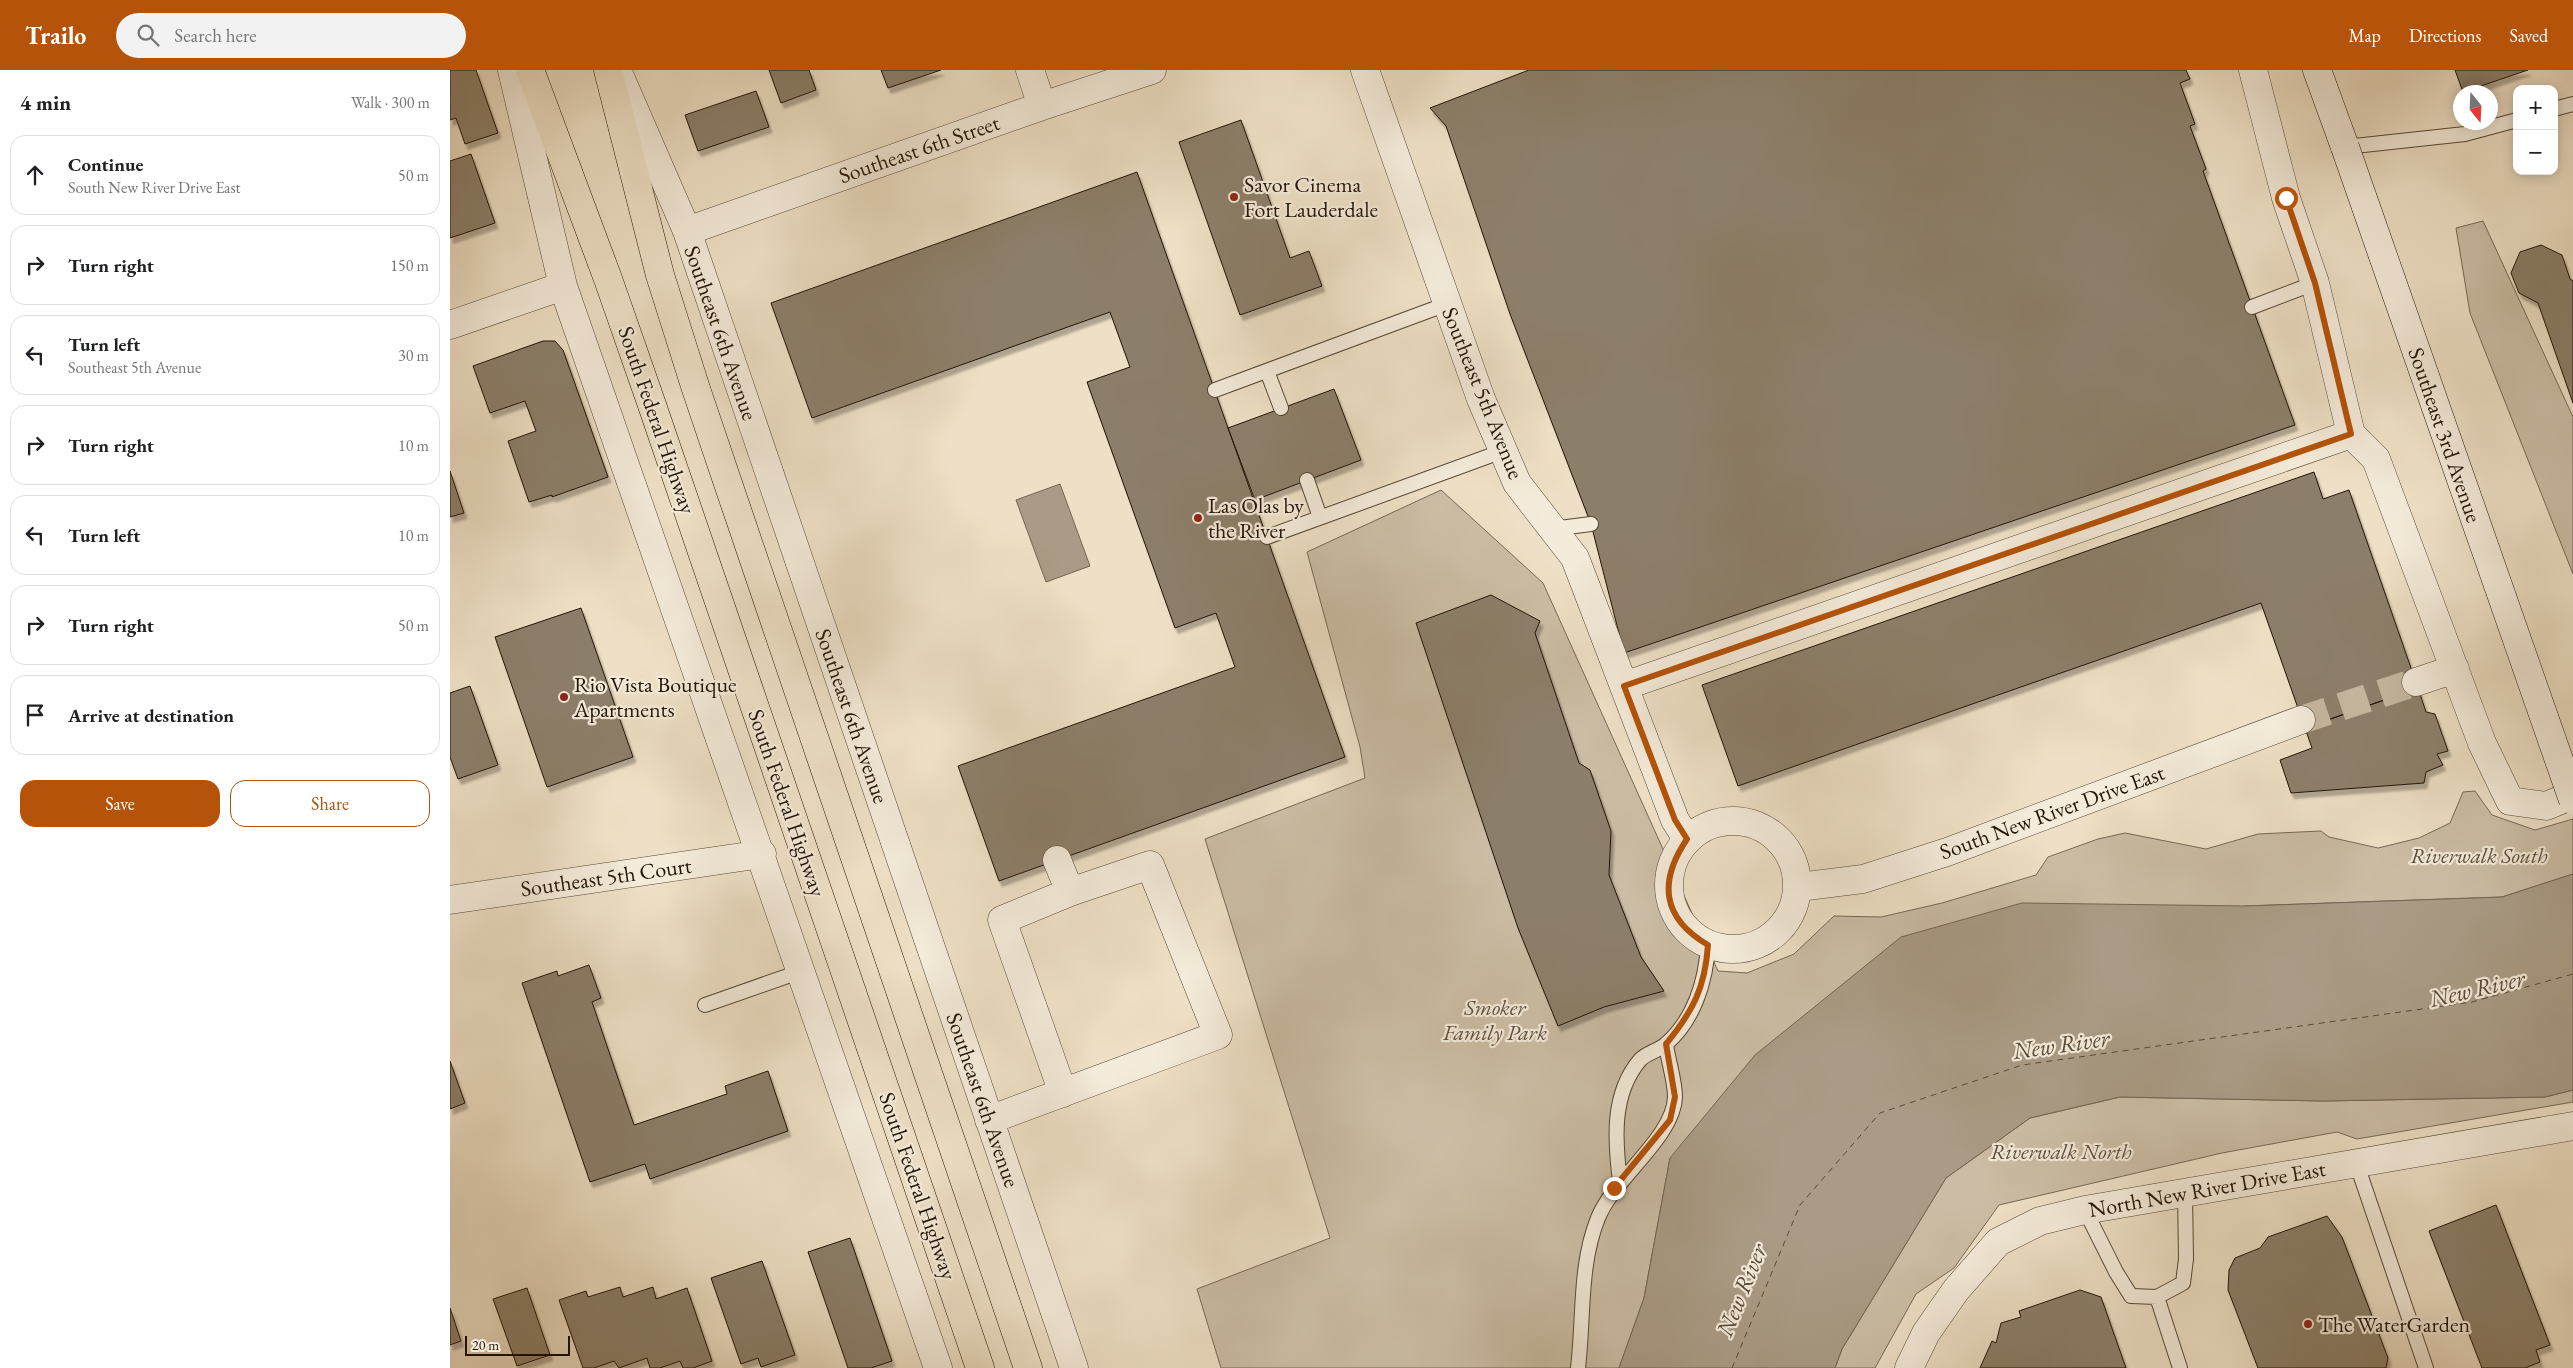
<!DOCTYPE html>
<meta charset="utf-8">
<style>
body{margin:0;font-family:"EB Garamond",serif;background:#f2f2f2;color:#202124}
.controls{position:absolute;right:15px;top:15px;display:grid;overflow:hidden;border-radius:10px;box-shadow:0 2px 12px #0003}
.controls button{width:45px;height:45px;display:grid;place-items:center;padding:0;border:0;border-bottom:1px solid #e0e0e0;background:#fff;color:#202124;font:25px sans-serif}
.compass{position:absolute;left:2003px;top:15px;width:45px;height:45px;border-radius:50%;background:#fff;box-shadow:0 2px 12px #0003;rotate:162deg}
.scale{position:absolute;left:15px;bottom:12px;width:105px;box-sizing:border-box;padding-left:5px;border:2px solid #221506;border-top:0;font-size:14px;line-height:18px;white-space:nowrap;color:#221506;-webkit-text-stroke:4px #f4ebda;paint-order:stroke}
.stop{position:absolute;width:15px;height:15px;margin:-11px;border:4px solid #b45309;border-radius:50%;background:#fff}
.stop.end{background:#b45309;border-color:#fff;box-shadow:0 1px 5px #0008}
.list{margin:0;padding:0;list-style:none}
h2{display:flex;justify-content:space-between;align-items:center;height:65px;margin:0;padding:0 20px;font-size:21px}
h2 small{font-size:16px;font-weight:400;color:#757577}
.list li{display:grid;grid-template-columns:32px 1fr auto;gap:15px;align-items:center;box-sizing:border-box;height:80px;margin:0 10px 10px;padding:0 10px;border:1px solid #e0e0e0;border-radius:15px}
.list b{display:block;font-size:19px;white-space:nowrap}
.list p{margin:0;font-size:16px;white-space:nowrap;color:#757577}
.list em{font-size:16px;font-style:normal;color:#757577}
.actions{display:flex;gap:10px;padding:15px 20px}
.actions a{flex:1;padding:11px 0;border:1px solid #b45309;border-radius:15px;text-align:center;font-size:18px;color:#b45309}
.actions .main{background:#b45309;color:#fff}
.icon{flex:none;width:28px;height:28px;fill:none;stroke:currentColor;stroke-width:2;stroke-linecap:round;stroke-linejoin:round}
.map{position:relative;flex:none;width:2123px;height:1298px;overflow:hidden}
header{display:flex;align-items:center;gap:30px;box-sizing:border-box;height:70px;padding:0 25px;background:#b45309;color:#fff}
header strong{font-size:24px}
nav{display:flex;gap:28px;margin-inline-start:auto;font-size:18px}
.search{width:350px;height:45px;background:#f2f2f2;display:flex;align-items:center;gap:12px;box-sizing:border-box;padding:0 18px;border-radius:28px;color:#757577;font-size:19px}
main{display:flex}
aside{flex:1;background:#fff}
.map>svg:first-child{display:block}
.green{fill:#cbbda5;stroke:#766956}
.water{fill:#a99b85;stroke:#736552}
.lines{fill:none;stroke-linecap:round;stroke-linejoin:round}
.ferry{stroke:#584b39;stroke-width:1;stroke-dasharray:6 5;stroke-linecap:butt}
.building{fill:#8c7f6a;stroke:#221506;filter:url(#shadow)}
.street-tunnel{stroke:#c5b7a0;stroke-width:28;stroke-dasharray:28 14;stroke-linecap:butt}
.lane-casing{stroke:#554836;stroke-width:16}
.street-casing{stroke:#554836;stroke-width:29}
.secondary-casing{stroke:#221506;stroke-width:29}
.primary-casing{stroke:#221506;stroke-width:29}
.lane{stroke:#f4ebda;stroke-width:14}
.street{stroke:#f4ebda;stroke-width:28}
.secondary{stroke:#f4ebda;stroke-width:28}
.primary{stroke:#eee0c6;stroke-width:28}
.secondary-bridge-casing{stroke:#221506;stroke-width:29;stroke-linecap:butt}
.secondary-bridge{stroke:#f4ebda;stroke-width:28}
.route{stroke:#b45309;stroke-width:6}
.poi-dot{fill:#8f2418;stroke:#f4ebda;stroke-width:2}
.labels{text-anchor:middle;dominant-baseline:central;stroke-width:4.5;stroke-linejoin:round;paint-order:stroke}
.street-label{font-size:22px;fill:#221506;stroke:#f4ebda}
.poi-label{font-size:22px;fill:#221506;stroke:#f4ebda;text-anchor:start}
.park-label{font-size:22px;font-style:italic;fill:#5d503e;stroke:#f4ebda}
.water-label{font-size:24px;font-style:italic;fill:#584b39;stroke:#f4ebda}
</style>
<header>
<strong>Trailo</strong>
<div class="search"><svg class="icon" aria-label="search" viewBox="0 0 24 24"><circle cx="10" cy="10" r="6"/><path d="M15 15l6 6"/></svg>Search here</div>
<nav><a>Map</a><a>Directions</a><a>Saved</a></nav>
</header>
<main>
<aside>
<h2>4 min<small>Walk · 300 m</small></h2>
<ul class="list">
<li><svg class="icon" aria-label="ahead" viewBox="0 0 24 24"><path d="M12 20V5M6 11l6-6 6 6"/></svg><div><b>Continue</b><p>South New River Drive East</p></div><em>50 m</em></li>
<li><svg class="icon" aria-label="right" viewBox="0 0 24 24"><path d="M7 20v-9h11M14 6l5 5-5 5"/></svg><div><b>Turn right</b></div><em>150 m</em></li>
<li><svg class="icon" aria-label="left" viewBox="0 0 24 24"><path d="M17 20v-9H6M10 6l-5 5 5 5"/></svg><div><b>Turn left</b><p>Southeast 5th Avenue</p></div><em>30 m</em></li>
<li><svg class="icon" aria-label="right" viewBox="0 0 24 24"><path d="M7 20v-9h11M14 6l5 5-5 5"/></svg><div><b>Turn right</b></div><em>10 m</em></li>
<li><svg class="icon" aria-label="left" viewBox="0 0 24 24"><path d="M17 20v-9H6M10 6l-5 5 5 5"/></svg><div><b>Turn left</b></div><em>10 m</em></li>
<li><svg class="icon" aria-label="right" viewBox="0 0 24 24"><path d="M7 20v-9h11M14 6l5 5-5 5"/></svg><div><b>Turn right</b></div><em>50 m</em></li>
<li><svg class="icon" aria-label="arrive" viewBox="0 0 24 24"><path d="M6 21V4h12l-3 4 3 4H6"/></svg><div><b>Arrive at destination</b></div></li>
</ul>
<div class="actions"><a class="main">Save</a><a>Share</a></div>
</aside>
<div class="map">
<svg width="2123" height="1298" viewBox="0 0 2123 1298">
<defs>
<filter id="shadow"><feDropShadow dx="3" dy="5.5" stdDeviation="1" flood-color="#0004"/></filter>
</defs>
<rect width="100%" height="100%" fill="#eee0c6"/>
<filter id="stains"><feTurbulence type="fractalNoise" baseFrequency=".004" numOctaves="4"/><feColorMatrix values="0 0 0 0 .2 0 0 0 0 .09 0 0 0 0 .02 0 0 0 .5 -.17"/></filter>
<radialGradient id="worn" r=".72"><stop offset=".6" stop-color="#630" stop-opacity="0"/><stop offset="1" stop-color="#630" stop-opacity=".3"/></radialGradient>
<path class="green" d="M 2033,151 L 2123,347 L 2123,504 L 2020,243 L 2006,158 Z
M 991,420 L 1093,513 L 1268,901 L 1297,903 L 1344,884 L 1384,846 L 1431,847 L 1492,833 L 1586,805 L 1598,787 L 1648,769 L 1675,763 L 1756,779 L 1808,764 L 1871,761 L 1879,767 L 1928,778 L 1969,768 L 2000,753 L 2013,722 L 2025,721 L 2042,745 L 2085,760 L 2123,749 L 2123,804 L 2052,827 L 1795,836 L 1220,1088 L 1194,1228 L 1169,1298 L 771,1298 L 747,1219 L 880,1168 L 755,769 L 915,708 L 910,677 L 857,482 Z
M 2123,1020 L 2123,1032 L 1907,1069 L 1887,1062 L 1772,1083 L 1549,1135 L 1504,1198 L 1466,1224 L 1425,1298 L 1385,1298 L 1392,1279 L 1496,1108 L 1580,1048 L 1670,1027 L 1873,1031 L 2095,1027 Z"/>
<path class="water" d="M 610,414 L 640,496 L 596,512 L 566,430 Z
M 2123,804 L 2123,1020 L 2095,1027 L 1873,1031 L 1670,1027 L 1580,1048 L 1496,1108 L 1392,1279 L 1385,1298 L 1169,1298 L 1194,1228 L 1220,1088 L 1305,985 L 1451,867 L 1572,833 L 1795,836 L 2052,827 Z"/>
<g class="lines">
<path class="ferry" d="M 1282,1298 L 1350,1135 L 1430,1043 L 1572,995 L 2022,932 L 2123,904"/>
</g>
<path class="building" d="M 0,0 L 26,0 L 48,63 L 15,74 L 6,48 L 0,50 Z
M 319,0 L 359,0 L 366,20 L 331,33 Z
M 431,0 L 491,0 L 438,18 Z
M 1079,0 L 1736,0 L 1740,9 L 1730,13 L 1745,54 L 1740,56 L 1756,99 L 1753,101 L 1845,355 L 1174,583 L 1141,454 L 1060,244 L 996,56 L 980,38 Z
M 2005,0 L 2078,0 L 2013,22 Z
M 306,21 L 319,57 L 248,81 L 235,45 Z
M 791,50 L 840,188 L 859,181 L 872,216 L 790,245 L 729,72 Z
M 21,84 L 45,153 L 0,168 L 0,91 Z
M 687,102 L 895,687 L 549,811 L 508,696 L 785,597 L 766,543 L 725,558 L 637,312 L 680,297 L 660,242 L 362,348 L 321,233 Z
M 2091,175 L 2112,185 L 2120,209 L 2123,211 L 2123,333 L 2088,233 L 2069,223 L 2061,203 L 2070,182 Z
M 93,271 L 105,271 L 113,280 L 158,407 L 102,427 L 102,425 L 79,432 L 58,371 L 86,361 L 75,331 L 40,343 L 23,296 Z
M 884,319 L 911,390 L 805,430 L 778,358 Z
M 0,401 L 14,443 L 0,447 Z
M 1864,402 L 1873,429 L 1899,420 L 1968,618 L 1855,658 L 1811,533 L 1288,716 L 1252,615 Z
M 1041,525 L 1090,551 L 1085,563 L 1129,693 L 1140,700 L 1161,761 L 1159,805 L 1191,887 L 1214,921 L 1154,937 L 1108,956 L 1068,858 L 966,553 Z
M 131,538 L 183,687 L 97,717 L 45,567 Z
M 20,616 L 48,695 L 8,709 L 0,687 L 0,623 Z
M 1968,618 L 1976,642 L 1985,644 L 1998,681 L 1987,684 L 1993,695 L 1976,702 L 1974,713 L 1841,723 L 1830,690 L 1862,678 L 1855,658 Z
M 139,895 L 151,928 L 142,932 L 184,1055 L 277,1024 L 275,1016 L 318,1001 L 338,1061 L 200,1109 L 195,1094 L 140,1112 L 72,913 L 107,901 L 108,906 Z
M 0,991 L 15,1033 L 0,1039 Z
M 2046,1135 L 2100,1275 L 2086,1280 L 2090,1292 L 2075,1298 L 2032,1298 L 1979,1161 Z
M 1877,1146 L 1892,1167 L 1938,1288 L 1936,1298 L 1808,1298 L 1778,1220 L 1779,1200 L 1785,1188 L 1810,1178 L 1818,1167 Z
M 400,1168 L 442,1291 L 421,1298 L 398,1298 L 358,1182 Z
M 312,1191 L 345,1285 L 311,1297 L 308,1288 L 291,1294 L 261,1208 Z
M 170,1217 L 173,1227 L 203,1217 L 206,1229 L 237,1218 L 262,1291 L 243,1298 L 233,1298 L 230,1291 L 210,1298 L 200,1298 L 197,1288 L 169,1298 L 164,1291 L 144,1298 L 133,1298 L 109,1230 L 136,1221 L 138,1227 Z
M 77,1218 L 100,1285 L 67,1296 L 43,1229 Z
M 1630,1220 L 1651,1227 L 1676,1298 L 1530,1298 L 1542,1271 L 1546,1273 L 1551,1253 L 1571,1247 L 1569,1241 Z
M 0,1238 L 11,1271 L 0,1275 Z"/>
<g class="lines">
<path class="street-tunnel" d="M 1851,650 L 1966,612"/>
<g class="lane-casing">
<path id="lane" d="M 2104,39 L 2123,34
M 1895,77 L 2015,64 L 2067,50
M 1802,237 L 1865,213
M 817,301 L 831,338
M 765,320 L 997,234
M 857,410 L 870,447
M 1102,459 L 1141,454
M 817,467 L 1053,381
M 255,935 L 352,901
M 1906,1092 L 1976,1298
M 1170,1112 C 1165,1071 1161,1024 1190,990 C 1196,983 1208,981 1216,974 C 1244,950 1256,911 1258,875
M 1635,1140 L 1666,1202 L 1681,1226 L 1707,1227 L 1733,1213 L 1736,1189 L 1735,1122
M 1707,1227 L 1730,1298
M 1128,1298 C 1134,1248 1129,1195 1148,1148 C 1164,1108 1224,1067 1225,1027 C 1225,1010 1218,991 1216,974"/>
</g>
<g class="street-casing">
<path id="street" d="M 62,0 L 113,216 L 488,1298
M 167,0 L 237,161 L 624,1298
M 580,0 L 592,36
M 915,0 L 1031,329 L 1067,413 L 1125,488 L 1225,750 L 1237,769
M 1803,0 L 1836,128 L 1865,213 L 1901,364 L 1926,389 L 2032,673 L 2060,731 L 2096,736 L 2123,725
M 237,161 L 592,36 L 702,0
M 0,255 L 113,216
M 1966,612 L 2005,599
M 1174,616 L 1901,364
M1219 815a64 64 0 1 1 128 0a64 64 0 1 1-128 0Z
M 1349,817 L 1413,809 L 1497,782 L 1851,650
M 0,830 L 312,784
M 613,1023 L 552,850 L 620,822
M 539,1050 L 768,965 L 700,795 L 620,822 L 607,790
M 1459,1298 L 1476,1263 L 1506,1220 L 1548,1172 L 1590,1151 L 1635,1140 L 2123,1056"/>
</g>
<g class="secondary-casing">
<path id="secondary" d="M 1867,0 L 1895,77"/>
</g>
<g class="primary-casing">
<path id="primary" d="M 80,0 L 158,209 L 202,335 L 530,1298
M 158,0 L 210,205 L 246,319 L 578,1298"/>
</g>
<use href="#lane" class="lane"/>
<use href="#street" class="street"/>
<use href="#secondary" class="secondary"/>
<use href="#primary" class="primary"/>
<g class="secondary-bridge-casing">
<path id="secondary-bridge" d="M 1895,77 L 2123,730"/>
</g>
<use href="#secondary-bridge" class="secondary-bridge"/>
</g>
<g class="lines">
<path class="route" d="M 1164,1118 L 1220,1050 L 1225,1027 L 1216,974 C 1243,941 1255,918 1258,875 C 1212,848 1208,812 1237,769 L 1225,750 L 1174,616 L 1901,364 L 1865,213 L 1836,128"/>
</g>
<g class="poi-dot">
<circle cx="784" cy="127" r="5"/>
<circle cx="748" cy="448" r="5"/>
<circle cx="114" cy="627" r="5"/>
<circle cx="1858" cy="1254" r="5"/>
</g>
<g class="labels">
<g class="street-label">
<text transform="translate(469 79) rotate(-19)">Southeast 6th Street</text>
<text transform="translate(271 263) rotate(71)">Southeast 6th Avenue</text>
<text transform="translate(1033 323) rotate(68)">Southeast 5th Avenue</text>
<text transform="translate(207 350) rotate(71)">South Federal Highway</text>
<text transform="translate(1995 365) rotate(71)">Southeast 3rd Avenue</text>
<text transform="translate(402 646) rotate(71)">Southeast 6th Avenue</text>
<text transform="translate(337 733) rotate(71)">South Federal Highway</text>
<text transform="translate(1602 742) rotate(-20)">South New River Drive East</text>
<text transform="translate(156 807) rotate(-8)">Southeast 5th Court</text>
<text transform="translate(533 1030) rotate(71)">Southeast 6th Avenue</text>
<text transform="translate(468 1116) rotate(71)">South Federal Highway</text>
<text transform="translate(1757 1119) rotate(-10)">North New River Drive East</text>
</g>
<g class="poi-label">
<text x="794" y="114">Savor Cinema<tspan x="794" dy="25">Fort Lauderdale</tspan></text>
<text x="758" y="435">Las Olas by<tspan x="758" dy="25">the River</tspan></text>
<text x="124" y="614">Rio Vista Boutique<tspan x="124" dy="25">Apartments</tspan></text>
<text x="1868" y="1254">The WaterGarden</text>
</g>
<g class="park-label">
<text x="2029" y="785">Riverwalk South</text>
<text x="1045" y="937">Smoker<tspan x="1045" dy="25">Family Park</tspan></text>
<text x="1611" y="1081">Riverwalk North</text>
</g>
<g class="water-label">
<text transform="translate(2027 918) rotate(-13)">New River</text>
<text transform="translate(1611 974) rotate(-8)">New River</text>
<text transform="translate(1291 1220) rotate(-68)">New River</text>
</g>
</g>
<rect width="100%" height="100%" filter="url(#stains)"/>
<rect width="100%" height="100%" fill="url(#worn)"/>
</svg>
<div class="controls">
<button>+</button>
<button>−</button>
</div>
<svg class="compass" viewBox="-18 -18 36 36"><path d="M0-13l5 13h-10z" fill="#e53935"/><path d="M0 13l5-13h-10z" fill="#757577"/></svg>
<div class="scale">20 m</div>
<div class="stop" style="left:1836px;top:128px"></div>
<div class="stop end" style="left:1164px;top:1118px"></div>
</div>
</main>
